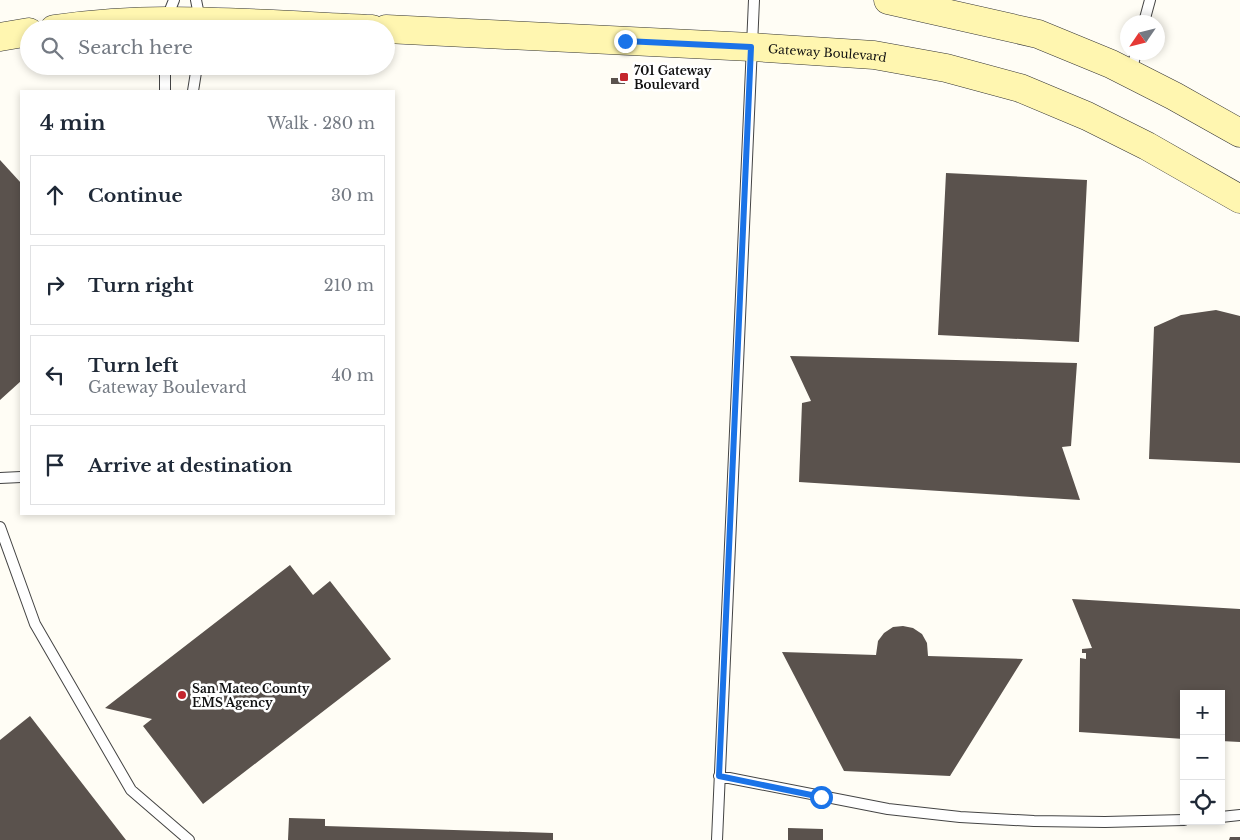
<!DOCTYPE html>
<meta charset="utf-8">
<style>
body{margin:0;font-family:"Libre Baskerville",serif;background:#f2f2f3;color:#1f2937}
.controls{position:absolute;right:15px;bottom:15px;display:grid;overflow:hidden;border-radius:0px;box-shadow:0 2px 8px #0003}
.controls button{width:45px;height:45px;display:grid;place-items:center;padding:0;border:0;border-bottom:1px solid #e0e1e3;background:#fff;color:#1f2937;font:25px sans-serif}
.compass{position:absolute;left:1120px;top:15px;width:45px;height:45px;border-radius:50%;background:#fff;box-shadow:0 2px 8px #0003;rotate:235deg}
.stop{position:absolute;width:15px;height:15px;margin:-11px;border:4px solid #1a73e8;border-radius:50%;background:#fff}
.stop.end{background:#1a73e8;border-color:#fff;box-shadow:0 1px 5px #0008}
.list{margin:0;padding:0;list-style:none}
h2{display:flex;justify-content:space-between;align-items:center;height:65px;margin:0;padding:0 20px;font-size:21px}
h2 small{font-size:16px;font-weight:400;color:#747a83}
.list li{display:grid;grid-template-columns:32px 1fr auto;gap:15px;align-items:center;box-sizing:border-box;height:80px;margin:0 10px 10px;padding:0 10px;border:1px solid #e0e1e3;border-radius:0px}
.list b{display:block;font-size:19px;white-space:nowrap}
.list p{margin:0;font-size:16px;white-space:nowrap;color:#747a83}
.list em{font-size:16px;font-style:normal;color:#747a83}
.icon{flex:none;width:28px;height:28px;fill:none;stroke:currentColor;stroke-width:2;stroke-linecap:round;stroke-linejoin:round}
.map{position:relative;flex:none;width:1240px;height:840px;overflow:hidden}
.search{position:absolute;background:#fff;box-shadow:0 2px 8px #0003;left:20px;top:20px;width:375px;height:55px;display:flex;align-items:center;gap:12px;box-sizing:border-box;padding:0 18px;border-radius:28px;color:#747a83;font-size:19px}
.panel{position:absolute;background:#fff;box-shadow:0 2px 8px #0003;left:20px;top:90px;width:375px;height:425px;border-radius:0px}
.map>svg:first-child{display:block}
.building{fill:#5a524d}
.lines{fill:none;stroke-linecap:round;stroke-linejoin:round}
.service-casing{stroke:#444;stroke-width:12}
.secondary-casing{stroke:#333;stroke-width:29}
.service{stroke:#fff;stroke-width:10}
.secondary{stroke:#fff6b0;stroke-width:28}
.route{stroke:#1a73e8;stroke-width:6}
.poi-dot{fill:#c4262e;stroke:#fff;stroke-width:2}
.labels{text-anchor:middle;dominant-baseline:central;stroke-width:5;stroke-linejoin:round;paint-order:stroke}
.street-label{font-size:12px;fill:#111;stroke:#fff}
.poi-label{font-size:12px;font-weight:bold;fill:#111;stroke:#fff;text-anchor:start}
</style>
<div class="map">
<svg width="1240" height="840" viewBox="0 0 1240 840">
<rect width="100%" height="100%" fill="#fffdf5"/>
<path class="building" d="M 611,78 L 626,78 L 625,84 L 611,84 Z
M 0,160 L 21,183 L 21,381 L 0,400 Z
M 946,173 L 1087,180 L 1079,342 L 938,335 Z
M 1216,310 L 1240,316 L 1240,463 L 1149,459 L 1154,327 L 1181,315 Z
M 790,356 L 1077,363 L 1071,446 L 1062,447 L 1080,500 L 799,482 L 802,403 L 811,401 Z
M 290,565 L 313,595 L 330,581 L 391,659 L 203,804 L 143,726 L 152,719 L 105,708 Z
M 1072,599 L 1240,609 L 1240,742 L 1221,741 L 1221,694 L 1184,694 L 1184,739 L 1079,732 L 1080,658 L 1086,659 L 1086,653 L 1082,653 L 1082,649 L 1092,648 Z
M 903,626 L 913,628 L 922,634 L 927,643 L 928,656 L 1023,659 L 950,776 L 844,771 L 782,652 L 876,655 L 878,641 L 884,633 L 893,627 Z
M 30,716 L 126,840 L 0,840 L 0,740 Z
M 289,818 L 325,819 L 325,826 L 553,833 L 553,840 L 288,840 Z
M 788,828 L 823,829 L 823,840 L 788,840 Z
M 1230,837 L 1240,837 L 1240,840 L 1229,840 Z"/>
<g class="lines">
<g class="service-casing">
<path id="service" d="M 196,0 L 200,20
M 166,20 L 174,0
M 1144,22 L 1150,0
M 1131,73 L 1136,52
M 165,91 L 165,66
M 193,91 L 197,66
M 0,478 L 21,477
M 0,527 L 35,624 L 131,790 L 189,840
M 719,776 L 888,809 L 960,817 L 1034,821 L 1105,822 L 1184,820
M 1221,817 L 1240,815
M 717,840 L 754,0"/>
</g>
<g class="secondary-casing">
<g id="secondary">
<path d="M 888,0 L 1038,34 L 1111,64 L 1174,96 L 1240,133"/>
<path d="M 54,29 C 91,24 130,21 167,21 C 236,21 304,26 372,29"/>
<path id="s1" d="M 386,29 L 751,47 L 874,55 L 946,68 L 1020,88 L 1087,116 L 1147,146 L 1240,199"/>
<path d="M 0,37 L 29,32"/>
</g>
</g>
<use href="#service" class="service"/>
<use href="#secondary" class="secondary"/>
</g>
<g class="lines">
<path class="route" d="M 625,41 L 751,47 L 719,776 L 821,797"/>
</g>
<g class="poi-dot">
<rect x="619" y="72" width="10" height="10" rx="2.5"/>
<circle cx="182" cy="695" r="5"/>
</g>
<g class="labels">
<g class="street-label">
<text stroke="none"><textPath href="#s1" startOffset="442">Gateway Boulevard</textPath></text>
</g>
<g class="poi-label">
<text x="634" y="70">701 Gateway<tspan x="634" dy="14">Boulevard</tspan></text>
<text x="192" y="688">San Mateo County<tspan x="192" dy="14">EMS Agency</tspan></text>
</g>
</g>
</svg>
<div class="controls">
<button>+</button>
<button>−</button>
<button><svg class="icon" aria-label="locate" viewBox="0 0 24 24"><circle cx="12" cy="12" r="6"/><path d="M12 2v4M12 18v4M2 12h4M18 12h4"/></svg></button>
</div>
<svg class="compass" viewBox="-18 -18 36 36"><path d="M0-13l5 13h-10z" fill="#e53935"/><path d="M0 13l5-13h-10z" fill="#747a83"/></svg>
<div class="stop" style="left:821px;top:797px"></div>
<div class="stop end" style="left:625px;top:41px"></div>
<div class="search"><svg class="icon" aria-label="search" viewBox="0 0 24 24"><circle cx="10" cy="10" r="6"/><path d="M15 15l6 6"/></svg>Search here</div>
<section class="panel">
<h2>4 min<small>Walk · 280 m</small></h2>
<ul class="list">
<li><svg class="icon" aria-label="ahead" viewBox="0 0 24 24"><path d="M12 20V5M6 11l6-6 6 6"/></svg><div><b>Continue</b></div><em>30 m</em></li>
<li><svg class="icon" aria-label="right" viewBox="0 0 24 24"><path d="M7 20v-9h11M14 6l5 5-5 5"/></svg><div><b>Turn right</b></div><em>210 m</em></li>
<li><svg class="icon" aria-label="left" viewBox="0 0 24 24"><path d="M17 20v-9H6M10 6l-5 5 5 5"/></svg><div><b>Turn left</b><p>Gateway Boulevard</p></div><em>40 m</em></li>
<li><svg class="icon" aria-label="arrive" viewBox="0 0 24 24"><path d="M6 21V4h12l-3 4 3 4H6"/></svg><div><b>Arrive at destination</b></div></li>
</ul>
</section>
</div>
